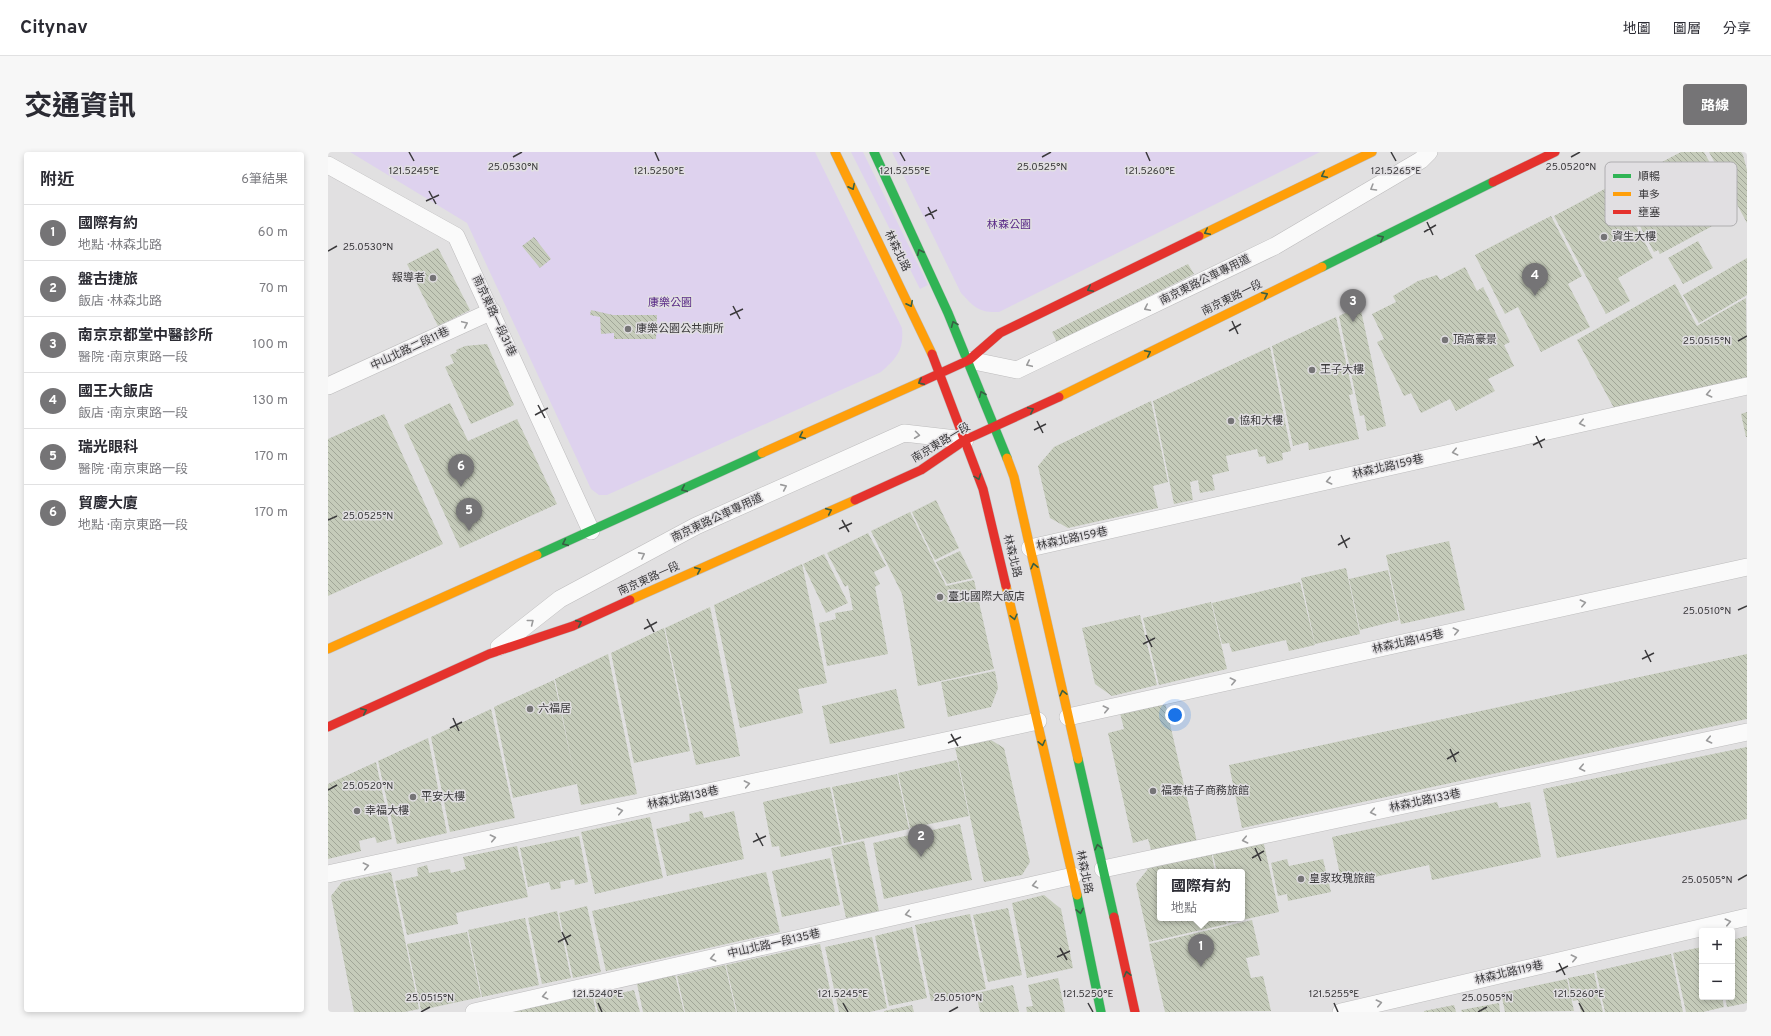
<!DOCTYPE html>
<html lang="zh-TW">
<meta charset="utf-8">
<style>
body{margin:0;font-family:Overpass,"Noto Sans TC",sans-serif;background:#f7f7f7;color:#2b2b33}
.controls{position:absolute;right:12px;bottom:12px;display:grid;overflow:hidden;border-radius:4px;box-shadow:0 2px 6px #0003}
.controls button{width:36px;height:36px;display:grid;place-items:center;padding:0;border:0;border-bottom:1px solid #e1e1e2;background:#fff;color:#2b2b33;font:20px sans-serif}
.you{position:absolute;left:847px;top:563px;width:14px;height:14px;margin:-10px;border:3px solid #fff;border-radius:50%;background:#1a73e8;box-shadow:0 0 0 6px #1a73e833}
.badge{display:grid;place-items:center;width:26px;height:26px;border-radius:50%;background:#757476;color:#fff;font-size:13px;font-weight:700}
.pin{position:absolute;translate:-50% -33px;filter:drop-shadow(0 1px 2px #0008)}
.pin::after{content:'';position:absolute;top:21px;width:14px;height:12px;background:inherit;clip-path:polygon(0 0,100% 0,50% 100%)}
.popup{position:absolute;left:829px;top:717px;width:88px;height:52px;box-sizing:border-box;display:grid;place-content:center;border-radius:4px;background:#fff;filter:drop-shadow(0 1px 3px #0005);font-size:13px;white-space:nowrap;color:#7c7c81}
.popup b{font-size:15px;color:#2b2b33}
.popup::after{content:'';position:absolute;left:50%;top:100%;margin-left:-8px;border:8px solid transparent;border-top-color:#fff}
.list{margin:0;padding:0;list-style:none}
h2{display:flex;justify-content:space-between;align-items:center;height:52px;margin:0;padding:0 16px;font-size:17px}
h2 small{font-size:13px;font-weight:400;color:#7c7c81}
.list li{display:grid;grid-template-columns:26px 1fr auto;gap:12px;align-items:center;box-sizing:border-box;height:56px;padding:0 16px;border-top:1px solid #e1e1e2}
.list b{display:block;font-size:15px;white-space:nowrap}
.list p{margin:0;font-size:13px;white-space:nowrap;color:#7c7c81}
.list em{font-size:13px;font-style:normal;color:#7c7c81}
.map{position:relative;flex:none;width:1419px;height:860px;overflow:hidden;border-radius:4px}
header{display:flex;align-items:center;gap:24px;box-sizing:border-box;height:56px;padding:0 20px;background:#fff;border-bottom:1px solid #e1e1e2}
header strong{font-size:19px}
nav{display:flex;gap:22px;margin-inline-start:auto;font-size:14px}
.intro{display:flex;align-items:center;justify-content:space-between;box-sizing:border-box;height:96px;padding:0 24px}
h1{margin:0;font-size:28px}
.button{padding:10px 18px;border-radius:4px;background:#757476;color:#fff;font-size:14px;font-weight:700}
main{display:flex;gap:24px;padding:0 24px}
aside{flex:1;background:#fff;border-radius:4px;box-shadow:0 2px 6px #0003}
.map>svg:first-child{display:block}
.green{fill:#ded2ee}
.building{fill:url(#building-back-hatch)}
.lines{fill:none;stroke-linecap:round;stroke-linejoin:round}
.lane-casing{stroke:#bdbcbd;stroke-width:18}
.fast-casing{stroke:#bdbcbd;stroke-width:10}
.slow-casing{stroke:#bdbcbd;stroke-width:10}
.jam-casing{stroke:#bdbcbd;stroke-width:10}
.lane{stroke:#fafafa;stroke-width:17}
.fast{stroke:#30b455;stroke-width:9}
.slow{stroke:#ff9f0a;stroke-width:9}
.jam{stroke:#e5322d;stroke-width:9}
.oneway{stroke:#385f44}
.oneway2{stroke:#9a9a9b}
.ticks{fill:none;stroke:#3b3a3c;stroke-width:1.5}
.poi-dot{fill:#757476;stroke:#e1dfe2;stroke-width:1.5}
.labels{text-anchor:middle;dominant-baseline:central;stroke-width:3;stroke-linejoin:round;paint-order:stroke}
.park-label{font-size:11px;fill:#582886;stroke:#e1dfe2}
.poi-label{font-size:11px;fill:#3b3a3c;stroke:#e1dfe2;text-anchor:start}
.street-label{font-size:11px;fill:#3b3a3c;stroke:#e1dfe2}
.key{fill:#e1dfe2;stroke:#afaeb0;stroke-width:1}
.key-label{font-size:11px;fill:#3b3a3c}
.ticks-label{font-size:10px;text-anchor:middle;fill:#3b3a3c;stroke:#e1dfe2;stroke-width:3;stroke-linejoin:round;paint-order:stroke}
</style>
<header>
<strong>Citynav</strong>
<nav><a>地圖</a><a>圖層</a><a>分享</a></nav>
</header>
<div class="intro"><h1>交通資訊</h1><a class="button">路線</a></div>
<main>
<aside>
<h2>附近<small>6筆結果</small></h2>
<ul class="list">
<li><span class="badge">1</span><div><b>國際有約</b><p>地點 · 林森北路</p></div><em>60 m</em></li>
<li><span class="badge">2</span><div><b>盤古捷旅</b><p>飯店 · 林森北路</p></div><em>70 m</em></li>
<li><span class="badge">3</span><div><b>南京京都堂中醫診所</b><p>醫院 · 南京東路一段</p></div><em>100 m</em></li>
<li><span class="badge">4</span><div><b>國王大飯店</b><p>飯店 · 南京東路一段</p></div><em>130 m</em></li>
<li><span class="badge">5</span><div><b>瑞光眼科</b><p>醫院 · 南京東路一段</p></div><em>170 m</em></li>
<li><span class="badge">6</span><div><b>貿慶大廈</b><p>地點 · 南京東路一段</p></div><em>170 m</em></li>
</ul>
</aside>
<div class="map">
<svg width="1419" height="860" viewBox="0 0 1419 860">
<defs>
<pattern id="building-back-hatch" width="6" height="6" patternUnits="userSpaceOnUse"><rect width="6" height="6" fill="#c5cbba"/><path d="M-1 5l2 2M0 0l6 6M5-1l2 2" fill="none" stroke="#a1a698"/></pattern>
</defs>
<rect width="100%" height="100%" fill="#e1e0e1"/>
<path class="green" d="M 22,0 L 487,0 L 574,176 C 576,198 569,206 553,220 L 279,343 L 271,343 L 263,337 L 139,71 Z
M 523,0 L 535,0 L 600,133 L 592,137 Z
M 564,0 L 992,0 L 671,160 C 651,161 646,155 633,141 Z"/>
<path class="building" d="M 1353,0 L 1376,0 L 1407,57 L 1403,59 L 1405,63 L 1332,102 L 1330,98 L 1326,100 L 1292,37 L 1295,34 L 1294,31 Z
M 1381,0 L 1413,0 L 1415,3 L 1419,18 L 1419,71 Z
M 1286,32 L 1325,106 L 1290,126 L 1302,149 L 1278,162 L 1226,64 Z
M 1223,64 L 1254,124 L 1240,132 L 1262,175 L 1213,200 L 1190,155 L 1177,162 L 1147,103 Z
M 206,85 L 223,107 L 212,116 L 194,94 Z
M 1370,89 L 1385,116 L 1355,132 L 1340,106 Z
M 110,96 L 142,158 L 110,174 L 79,112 Z
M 1419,106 L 1419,143 L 1371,171 L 1355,143 Z
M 860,112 L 866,122 L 729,190 L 724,180 Z
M 1137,115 L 1149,139 L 1155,135 L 1182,190 L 1176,193 L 1186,214 L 1160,227 L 1167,239 L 1128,259 L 1122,247 L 1093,261 L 1083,241 L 1076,244 L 1049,190 L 1056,187 L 1044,162 L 1068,150 L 1065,144 L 1090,129 L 1109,123 L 1112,128 Z
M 1347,132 L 1369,174 L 1418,146 L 1419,226 L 1286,256 L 1249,188 Z
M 1032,154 L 1058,274 L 1039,279 L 1036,263 L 1032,264 L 1011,164 Z
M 263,158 L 285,163 L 329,163 L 328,187 L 286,187 L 286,181 L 273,182 L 272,165 L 262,163 Z
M 1008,165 L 1025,242 L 1021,243 L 1031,287 L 981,298 L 980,290 L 965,294 L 944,194 Z
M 159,192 L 186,253 L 143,272 L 117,215 L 126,211 L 122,203 L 129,200 L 128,198 L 137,194 Z
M 942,195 L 963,299 L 954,301 L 955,308 L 939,312 L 937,304 L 931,305 L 929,297 L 898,304 L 901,319 L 884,323 L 887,338 L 872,341 L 870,328 L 862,330 L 865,348 L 846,352 L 825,249 Z
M 823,249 L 840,330 L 825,334 L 830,356 L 740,376 L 722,366 L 710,314 L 726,295 Z
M 122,251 L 140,289 L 189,267 L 229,352 L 132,396 L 76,273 Z
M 1419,260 L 1419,285 L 1418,285 L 1413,262 Z
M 56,262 L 115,392 L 0,444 L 0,287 Z
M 608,348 L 631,396 L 607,408 L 584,360 Z
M 582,360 L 618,434 L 646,428 L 666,517 L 590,534 L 574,442 L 543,379 Z
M 540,381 L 558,414 L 546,420 L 552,432 L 547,435 L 560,502 L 499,514 L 491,471 L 508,467 L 507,461 L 525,458 L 520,433 L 517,435 L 499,401 Z
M 1121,389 L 1137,458 L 1073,472 L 1058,403 Z
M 632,399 L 645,426 L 619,432 L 608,410 Z
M 496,402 L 520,451 L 498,461 L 475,412 Z
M 474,412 L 499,531 L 470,537 L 475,561 L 412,576 L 386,453 Z
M 1018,416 L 1032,482 L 987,492 L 973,426 Z
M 1060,418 L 1071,468 L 1032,478 L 1021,427 Z
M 972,430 L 987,493 L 961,499 L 958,488 L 904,500 L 901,491 L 894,492 L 884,451 Z
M 883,450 L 899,517 L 831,533 L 815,466 Z
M 382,455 L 412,604 L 368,613 L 337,476 Z
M 812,463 L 829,533 L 784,544 L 767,532 L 754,476 Z
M 336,476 L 362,599 L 306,611 L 283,501 Z
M 280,502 L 309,642 L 253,653 L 249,632 L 185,646 L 166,555 L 226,528 L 246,621 L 227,527 Z
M 1419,502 L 1419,567 L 914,676 L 901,613 Z
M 667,519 L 670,536 L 663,555 L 620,565 L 613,530 Z
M 568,537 L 577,576 L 502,592 L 494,554 Z
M 837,550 L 869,690 L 824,701 L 820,687 L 805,691 L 780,581 L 796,577 L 792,561 Z
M 163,557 L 187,666 L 122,680 L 103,585 Z
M 100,586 L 119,681 L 69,692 L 50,609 Z
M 663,588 L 676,596 L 702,710 L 694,723 L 656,730 L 627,595 Z
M 1419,595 L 1419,667 L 1229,706 L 1215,637 Z
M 629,608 L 641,664 L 582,676 L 570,621 Z
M 48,610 L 64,687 L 49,691 L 47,685 L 31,689 L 33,699 L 0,707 L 0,632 Z
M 569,622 L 581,677 L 516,691 L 504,635 Z
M 502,635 L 514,692 L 453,705 L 451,694 L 444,695 L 435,650 Z
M 1169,650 L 1171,656 L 1202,650 L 1213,705 L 1104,728 L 1101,713 L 1014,732 L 1004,685 Z
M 374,659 L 376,666 L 406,659 L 416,707 L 339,724 L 328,677 L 362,669 L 361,662 Z
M 322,665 L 335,726 L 267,742 L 253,680 Z
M 632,672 L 644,728 L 556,747 L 545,691 Z
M 251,684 L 260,730 L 247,733 L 246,727 L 232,730 L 233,736 L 223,738 L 221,730 L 200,735 L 192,696 Z
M 935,688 L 951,760 L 900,771 L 899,766 L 914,766 L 914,720 L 889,720 L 884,699 Z
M 536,689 L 551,759 L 518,766 L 503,696 Z
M 189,694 L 200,745 L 128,761 L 130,772 L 79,783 L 67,729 L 90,724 L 89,716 L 99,713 L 101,721 L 122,717 L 123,721 L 138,717 L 135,705 Z
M 883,699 L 887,720 L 832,720 L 832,766 L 897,766 L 899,772 L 821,790 L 808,732 L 823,713 Z
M 502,706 L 512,753 L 454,765 L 444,719 Z
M 959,707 L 961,714 L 995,707 L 1003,740 L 960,749 L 959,742 L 950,744 L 943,711 Z
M 63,720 L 91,857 L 77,860 L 26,860 L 3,744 L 14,730 Z
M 438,720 L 452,780 L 278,819 L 264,759 Z
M 716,743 L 733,757 L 745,816 L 699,826 L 684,751 Z
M 259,754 L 273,820 L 245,826 L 231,761 Z
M 680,756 L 694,823 L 660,830 L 645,763 Z
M 229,759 L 243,826 L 214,832 L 200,766 Z
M 642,762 L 658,837 L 603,849 L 587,773 Z
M 197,766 L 211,833 L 154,845 L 140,778 Z
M 924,768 L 932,803 L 918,806 L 923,826 L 935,824 L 943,859 L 837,860 L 821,792 Z
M 584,775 L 599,846 L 561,854 L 547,784 Z
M 139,780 L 153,845 L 93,858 L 79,792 Z
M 1419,784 L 1419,851 L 1399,855 L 1397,845 L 1404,845 L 1404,788 Z
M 544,785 L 559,856 L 542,860 L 511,860 L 497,795 Z
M 492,792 L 507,860 L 409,860 L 398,813 Z
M 1374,795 L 1374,845 L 1394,845 L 1396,855 L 1375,860 L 1358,860 L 1345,801 Z
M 1343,802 L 1355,860 L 1277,860 L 1268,819 Z
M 397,813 L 408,860 L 357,860 L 349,824 Z
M 1266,821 L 1275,860 L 1253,860 L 1250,848 L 1245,849 L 1240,826 Z
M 347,823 L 356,860 L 315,860 L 309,832 Z
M 730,826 L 737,860 L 699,860 L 698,855 L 705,854 L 700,833 Z
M 1239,827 L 1246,859 L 1177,860 L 1173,841 Z
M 685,833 L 691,860 L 652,860 L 648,841 Z
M 306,838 L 312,860 L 270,860 L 267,847 Z
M 264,841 L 268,860 L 182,860 Z
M 1171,851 L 1172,860 L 1134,860 L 1133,858 Z
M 584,853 L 586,860 L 556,860 L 556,859 Z
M 1126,853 L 1128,860 L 1096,860 L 1096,859 Z"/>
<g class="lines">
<g class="lane-casing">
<path id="lane" d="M 0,13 L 128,84 L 263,379
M 641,208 L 689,218 L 947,94 L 1093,8 L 1101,0
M 0,234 L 164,159
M 702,396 L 1419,234
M 171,495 L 232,447 L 368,374 L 576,281 L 637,288
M 740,565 L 1419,415
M 775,717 L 1419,580
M 0,722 L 710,569
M 146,860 L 745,724
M 1013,860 L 1419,765"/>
</g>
<g class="fast-casing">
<path id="fast" d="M 546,0 L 620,161 L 679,306
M 994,115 L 1165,30
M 209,403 L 434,301
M 750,607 L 786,765
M 749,743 L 773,860"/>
</g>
<g class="slow-casing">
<path id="slow" d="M 507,0 L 604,202
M 871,84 L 1044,0
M 731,245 L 994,115
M 434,301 L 595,229
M 679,306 L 686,325 L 750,607
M 678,434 L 749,743
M 302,448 L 527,348
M 0,497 L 209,403"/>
</g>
<g class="jam-casing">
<path id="jam" d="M 1165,30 L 1227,0
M 604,202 L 655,337 L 678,434
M 595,229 L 641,208 L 672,181 L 871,84
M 527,348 L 593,318 L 637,288 L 731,245
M 0,575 L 161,502 L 245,474 L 302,448
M 786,765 L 807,860"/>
</g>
<use href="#lane" class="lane"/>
<use href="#fast" class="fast"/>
<use href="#slow" class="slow"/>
<use href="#jam" class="jam"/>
</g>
<defs><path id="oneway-chevron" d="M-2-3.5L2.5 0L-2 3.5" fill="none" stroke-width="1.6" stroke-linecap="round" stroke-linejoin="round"/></defs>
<g class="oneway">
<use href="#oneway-chevron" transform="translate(996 23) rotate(154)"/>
<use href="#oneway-chevron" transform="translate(524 35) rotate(64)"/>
<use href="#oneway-chevron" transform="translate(879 80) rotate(154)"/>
<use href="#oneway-chevron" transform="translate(1053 86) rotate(-26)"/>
<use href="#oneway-chevron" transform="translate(592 100) rotate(-115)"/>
<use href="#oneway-chevron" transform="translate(762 137) rotate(154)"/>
<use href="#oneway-chevron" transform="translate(937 143) rotate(-26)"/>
<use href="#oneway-chevron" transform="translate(582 152) rotate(64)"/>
<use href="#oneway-chevron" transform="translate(626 172) rotate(-112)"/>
<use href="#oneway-chevron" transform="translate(820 201) rotate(-26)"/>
<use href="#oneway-chevron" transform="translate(593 230) rotate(155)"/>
<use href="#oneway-chevron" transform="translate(654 242) rotate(-112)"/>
<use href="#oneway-chevron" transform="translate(703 258) rotate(-25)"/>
<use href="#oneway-chevron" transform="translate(474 284) rotate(156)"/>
<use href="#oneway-chevron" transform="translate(650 325) rotate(70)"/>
<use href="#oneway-chevron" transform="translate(356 337) rotate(156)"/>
<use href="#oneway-chevron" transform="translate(501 359) rotate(-24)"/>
<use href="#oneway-chevron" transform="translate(237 391) rotate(156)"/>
<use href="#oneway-chevron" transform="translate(706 414) rotate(-103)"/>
<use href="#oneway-chevron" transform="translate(370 418) rotate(-24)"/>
<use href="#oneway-chevron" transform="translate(686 465) rotate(77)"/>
<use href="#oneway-chevron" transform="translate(251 471) rotate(-24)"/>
<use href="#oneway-chevron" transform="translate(735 541) rotate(-103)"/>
<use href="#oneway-chevron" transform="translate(36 559) rotate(-24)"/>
<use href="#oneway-chevron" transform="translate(714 591) rotate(77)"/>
<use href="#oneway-chevron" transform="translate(770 695) rotate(-103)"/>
<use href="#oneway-chevron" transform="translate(752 759) rotate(78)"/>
<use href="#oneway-chevron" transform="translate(799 822) rotate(-103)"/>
</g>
<g class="oneway2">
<use href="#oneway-chevron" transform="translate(1045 36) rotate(149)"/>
<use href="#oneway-chevron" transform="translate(819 156) rotate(154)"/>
<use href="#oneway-chevron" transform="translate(137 172) rotate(-25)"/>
<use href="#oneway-chevron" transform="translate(701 212) rotate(155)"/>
<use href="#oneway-chevron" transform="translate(1381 242) rotate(167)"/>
<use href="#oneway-chevron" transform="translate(1254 271) rotate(167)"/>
<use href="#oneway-chevron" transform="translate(589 283) rotate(7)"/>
<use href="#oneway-chevron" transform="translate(1127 300) rotate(167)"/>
<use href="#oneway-chevron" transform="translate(1001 329) rotate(167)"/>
<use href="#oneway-chevron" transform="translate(456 335) rotate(-24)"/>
<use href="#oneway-chevron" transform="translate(314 403) rotate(-28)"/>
<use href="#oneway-chevron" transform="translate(1255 451) rotate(-13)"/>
<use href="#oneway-chevron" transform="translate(203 470) rotate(-38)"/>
<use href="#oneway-chevron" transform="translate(1128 479) rotate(-13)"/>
<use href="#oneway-chevron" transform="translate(905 529) rotate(-13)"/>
<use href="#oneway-chevron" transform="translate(778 557) rotate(-13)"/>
<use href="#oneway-chevron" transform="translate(1381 588) rotate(168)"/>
<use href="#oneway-chevron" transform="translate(1254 616) rotate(168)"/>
<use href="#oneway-chevron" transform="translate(419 632) rotate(-11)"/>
<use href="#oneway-chevron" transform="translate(292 659) rotate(-12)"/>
<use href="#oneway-chevron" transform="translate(1045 660) rotate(168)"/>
<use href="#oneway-chevron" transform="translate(165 686) rotate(-12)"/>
<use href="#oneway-chevron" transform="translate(917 688) rotate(168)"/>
<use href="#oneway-chevron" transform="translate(38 714) rotate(-12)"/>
<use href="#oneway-chevron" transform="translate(707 733) rotate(167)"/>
<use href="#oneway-chevron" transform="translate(580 762) rotate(167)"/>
<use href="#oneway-chevron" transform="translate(1400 770) rotate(-13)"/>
<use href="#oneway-chevron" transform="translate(385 806) rotate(167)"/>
<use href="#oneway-chevron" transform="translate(1246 806) rotate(-13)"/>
<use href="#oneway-chevron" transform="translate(217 844) rotate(167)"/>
<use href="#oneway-chevron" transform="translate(1051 851) rotate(-13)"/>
</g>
<path class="ticks" d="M 81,0 L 86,9M 327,0 L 331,9M 572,0 L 577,9M 818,0 L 822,9M 1063,0 L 1068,9M 185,5 L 194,0M 714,5 L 723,0M 1243,5 L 1252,0M 101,39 L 108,52M 98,49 L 111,43M 600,55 L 606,67M 597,64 L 609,58M 1099,70 L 1105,83M 1096,80 L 1108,73M 0,99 L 9,94M 405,154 L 412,167M 402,163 L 415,157M 904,169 L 910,182M 901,179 L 913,172M 1410,189 L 1419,184M 210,253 L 217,266M 207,263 L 220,256M 709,269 L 715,281M 706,278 L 718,272M 1208,284 L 1214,296M 1205,293 L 1217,287M 0,368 L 9,364M 514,368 L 521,380M 511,377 L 524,371M 1013,383 L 1019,396M 1010,393 L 1022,386M 1410,458 L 1419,454M 319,467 L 326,480M 316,477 L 329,470M 818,483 L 824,495M 815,492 L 827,486M 1317,498 L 1323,510M 1314,507 L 1326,501M 125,566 L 131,579M 122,576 L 134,570M 623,582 L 630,594M 620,591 L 633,585M 1122,597 L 1128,610M 1119,607 L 1131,600M 0,638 L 9,633M 428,681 L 435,694M 425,690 L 438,684M 927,696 L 933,709M 924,706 L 936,699M 1410,728 L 1419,723M 234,780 L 240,793M 230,790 L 243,783M 732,796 L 739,808M 729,805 L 742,799M 1231,811 L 1237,823M 1228,820 L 1240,814M 270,851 L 274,860M 515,851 L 520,860M 760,851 L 765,860M 1006,851 L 1010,860M 1251,851 L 1256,860M 93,860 L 102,855M 621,860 L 630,855M 1150,860 L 1159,855"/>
<g class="poi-dot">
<circle cx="1276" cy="85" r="4"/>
<circle cx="105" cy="126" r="4"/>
<circle cx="300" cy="177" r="4"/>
<circle cx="1117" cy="188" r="4"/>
<circle cx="984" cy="218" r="4"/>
<circle cx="903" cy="269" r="4"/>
<circle cx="612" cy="445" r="4"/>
<circle cx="202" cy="557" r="4"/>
<circle cx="825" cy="639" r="4"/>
<circle cx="85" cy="645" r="4"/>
<circle cx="29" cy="659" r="4"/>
<circle cx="973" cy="727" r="4"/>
</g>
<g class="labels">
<g class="park-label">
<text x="681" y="73">林森公園</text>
<text x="342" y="151">康樂公園</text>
</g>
<g class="poi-label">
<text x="1284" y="85">資生大樓</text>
<text x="97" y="126" text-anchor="end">報導者</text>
<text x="308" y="177">康樂公園公共廁所</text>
<text x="1125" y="188">頂高豪景</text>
<text x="992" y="218">王子大樓</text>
<text x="911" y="269">協和大樓</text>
<text x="620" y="445">臺北國際大飯店</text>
<text x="210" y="557">六福居</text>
<text x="833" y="639">福泰桔子商務旅館</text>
<text x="93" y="645">平安大樓</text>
<text x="37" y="659">幸福大樓</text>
<text x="981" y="727">皇家玫瑰旅館</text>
</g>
<g class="street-label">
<text transform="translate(569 99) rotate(64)">林森北路</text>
<text transform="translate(877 128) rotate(-26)">南京東路公車專用道</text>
<text transform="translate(904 146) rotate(-26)">南京東路一段</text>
<text transform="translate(166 164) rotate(65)">南京東路一段31巷</text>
<text transform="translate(82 197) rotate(-25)">中山北路二段11巷</text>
<text transform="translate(613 291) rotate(-31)">南京東路一段</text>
<text transform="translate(1060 315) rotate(-13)">林森北路159巷</text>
<text transform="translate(389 366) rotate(-25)">南京東路公車專用道</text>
<text transform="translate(744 387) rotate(-12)">林森北路159巷</text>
<text transform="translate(684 404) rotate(76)">林森北路</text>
<text transform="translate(321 427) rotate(-24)">南京東路一段</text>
<text transform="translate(1080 490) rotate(-13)">林森北路145巷</text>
<text transform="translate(355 646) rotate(-12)">林森北路138巷</text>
<text transform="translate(1097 649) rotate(-12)">林森北路133巷</text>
<text transform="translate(756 720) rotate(78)">林森北路</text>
<text transform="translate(446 792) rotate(-13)">中山北路一段135巷</text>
<text transform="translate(1181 821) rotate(-13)">林森北路119巷</text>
</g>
</g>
<rect x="1277" y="10" width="132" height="64" rx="6" class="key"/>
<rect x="1285" y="22" width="18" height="4" fill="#30b455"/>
<rect x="1285" y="40" width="18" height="4" fill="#ff9f0a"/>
<rect x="1285" y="58" width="18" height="4" fill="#e5322d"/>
<g class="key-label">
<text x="1310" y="28">順暢</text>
<text x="1310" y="46">車多</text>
<text x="1310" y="64">壅塞</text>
</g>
<g class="ticks-label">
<text x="185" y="18">25.0530°N</text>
<text x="714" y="18">25.0525°N</text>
<text x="1243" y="18">25.0520°N</text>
<text x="86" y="22">121.5245°E</text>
<text x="331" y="22">121.5250°E</text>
<text x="577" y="22">121.5255°E</text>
<text x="822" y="22">121.5260°E</text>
<text x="1068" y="22">121.5265°E</text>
<text x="40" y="98">25.0530°N</text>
<text x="1379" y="192">25.0515°N</text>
<text x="40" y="367">25.0525°N</text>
<text x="1379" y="462">25.0510°N</text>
<text x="40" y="637">25.0520°N</text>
<text x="1379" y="731">25.0505°N</text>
<text x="270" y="845">121.5240°E</text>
<text x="515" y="845">121.5245°E</text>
<text x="760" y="845">121.5250°E</text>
<text x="1006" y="845">121.5255°E</text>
<text x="1251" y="845">121.5260°E</text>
<text x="102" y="849">25.0515°N</text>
<text x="630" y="849">25.0510°N</text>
<text x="1159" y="849">25.0505°N</text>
</g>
</svg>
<div class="controls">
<button>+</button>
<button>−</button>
</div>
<div class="you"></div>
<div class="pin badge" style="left:873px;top:815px">1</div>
<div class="popup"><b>國際有約</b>地點</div>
<div class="pin badge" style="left:593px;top:705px">2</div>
<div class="pin badge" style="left:1025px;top:170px">3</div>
<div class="pin badge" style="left:1207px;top:144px">4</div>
<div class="pin badge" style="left:141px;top:379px">5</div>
<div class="pin badge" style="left:133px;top:335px">6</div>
</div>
</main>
